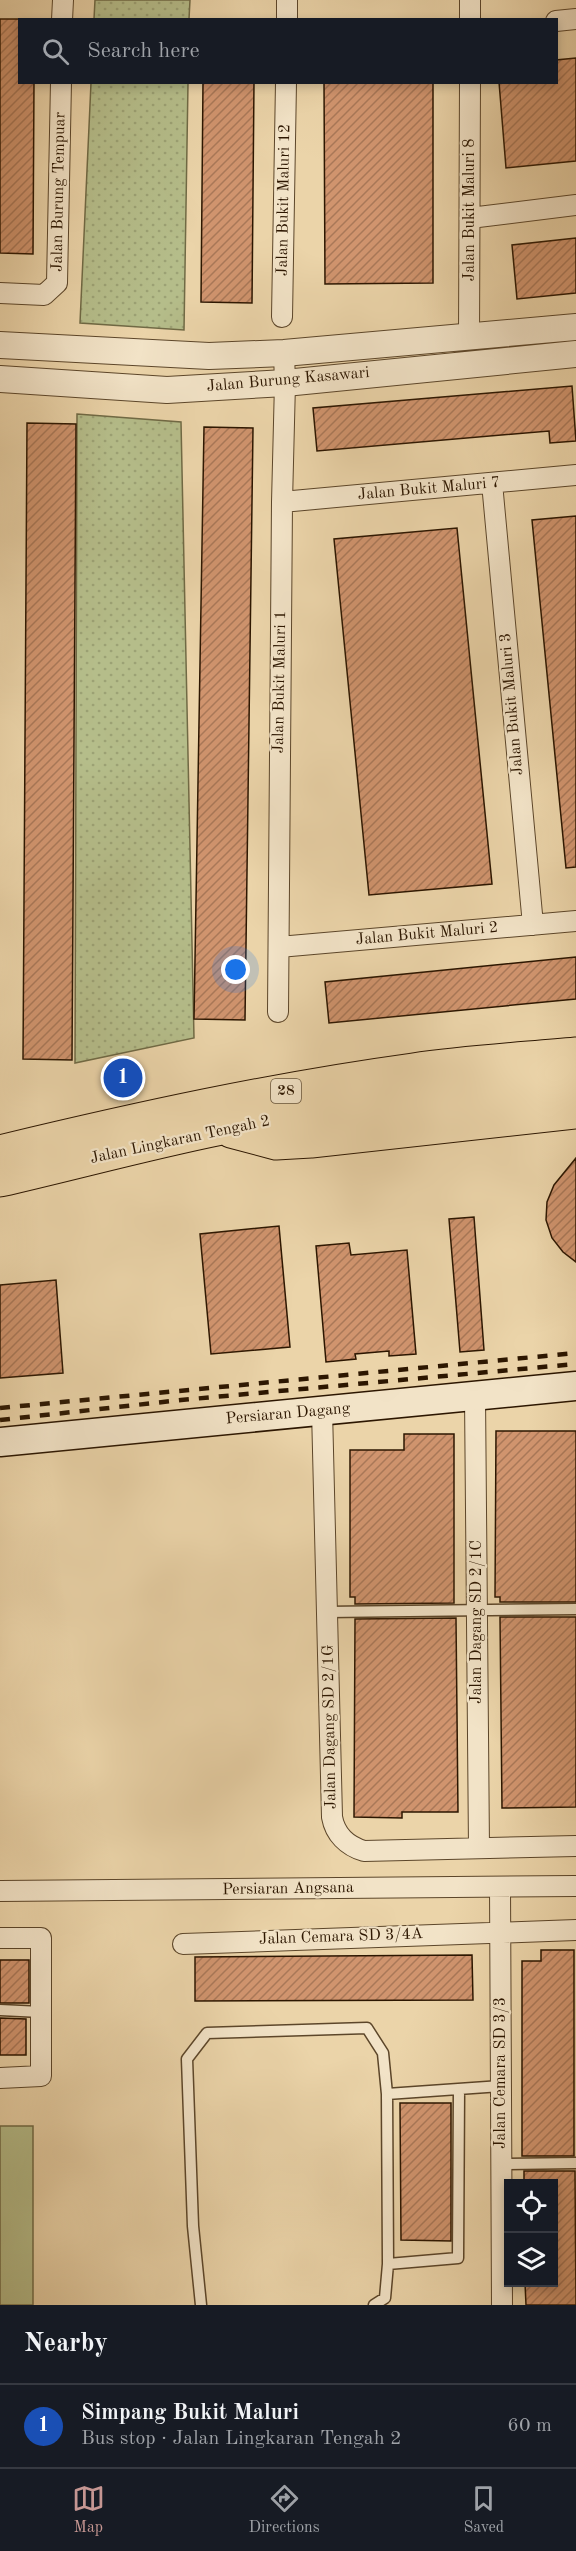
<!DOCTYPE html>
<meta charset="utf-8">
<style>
body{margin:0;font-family:"Old Standard TT",serif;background:#242831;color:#f1f3f6}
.controls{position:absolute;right:18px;bottom:18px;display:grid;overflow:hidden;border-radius:0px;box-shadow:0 3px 9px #0003}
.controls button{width:54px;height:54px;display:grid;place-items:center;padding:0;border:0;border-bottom:2px solid #363941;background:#171b24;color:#f1f3f6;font:30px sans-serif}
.you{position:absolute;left:236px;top:970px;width:21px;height:21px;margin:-15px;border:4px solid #fff;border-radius:50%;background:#1a73e8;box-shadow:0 0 0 9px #1a73e833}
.badge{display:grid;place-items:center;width:39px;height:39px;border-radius:50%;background:#c59692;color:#fff;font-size:20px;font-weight:700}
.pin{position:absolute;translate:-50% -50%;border:3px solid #fff;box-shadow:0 2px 6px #0006}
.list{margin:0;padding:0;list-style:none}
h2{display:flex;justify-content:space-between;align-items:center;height:78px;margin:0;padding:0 24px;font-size:26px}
h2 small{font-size:20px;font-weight:400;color:#9ea1a6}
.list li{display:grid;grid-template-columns:39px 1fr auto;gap:18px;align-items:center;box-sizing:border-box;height:84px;padding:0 24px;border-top:2px solid #363941}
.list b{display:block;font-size:22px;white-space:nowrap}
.list p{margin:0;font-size:20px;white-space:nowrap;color:#9ea1a6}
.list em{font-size:20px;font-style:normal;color:#9ea1a6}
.icon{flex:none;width:33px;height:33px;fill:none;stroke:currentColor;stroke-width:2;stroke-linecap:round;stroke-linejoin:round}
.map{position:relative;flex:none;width:576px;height:2305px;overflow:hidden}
.search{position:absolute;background:#171b24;box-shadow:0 3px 9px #0003;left:18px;right:18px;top:18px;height:66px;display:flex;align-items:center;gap:15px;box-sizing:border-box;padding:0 21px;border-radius:0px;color:#9ea1a6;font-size:22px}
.sheet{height:162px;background:#171b24}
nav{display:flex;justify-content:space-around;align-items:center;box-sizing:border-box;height:84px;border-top:2px solid #363941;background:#171b24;font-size:16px;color:#9ea1a6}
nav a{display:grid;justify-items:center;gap:3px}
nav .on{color:#c59692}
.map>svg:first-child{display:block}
.green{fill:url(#green-dots);stroke:#706a45;stroke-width:1.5}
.pitch{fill:#b5bd8a;stroke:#706a45;stroke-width:1.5}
.building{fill:url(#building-hatch);stroke:#2c1600;stroke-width:1.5}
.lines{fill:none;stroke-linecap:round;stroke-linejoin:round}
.service-casing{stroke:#5c462a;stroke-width:13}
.minor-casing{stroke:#5c462a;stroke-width:22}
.tertiary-casing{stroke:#5c462a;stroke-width:28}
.secondary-casing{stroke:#2c1600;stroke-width:31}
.trunk-casing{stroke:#2c1600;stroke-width:35}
.service{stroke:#f2e3c7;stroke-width:10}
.minor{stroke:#f2e3c7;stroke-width:20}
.tertiary{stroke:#f2e3c7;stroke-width:26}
.secondary{stroke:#f2e3c7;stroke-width:28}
.trunk{stroke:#ebd4a9;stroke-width:33}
.rail{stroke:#2c1600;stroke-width:4.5;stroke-dasharray:10 10;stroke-linecap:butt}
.labels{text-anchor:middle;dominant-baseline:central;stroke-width:4.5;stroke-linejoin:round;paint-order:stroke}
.shield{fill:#f2e3c7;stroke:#67543c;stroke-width:1.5}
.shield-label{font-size:15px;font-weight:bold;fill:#2c1600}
.street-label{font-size:16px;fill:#2c1600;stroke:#f2e3c7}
</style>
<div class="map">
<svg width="576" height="2305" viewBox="0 0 576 2305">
<defs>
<pattern id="green-dots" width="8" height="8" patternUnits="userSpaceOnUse" patternTransform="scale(1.5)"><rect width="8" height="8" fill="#b5bd8a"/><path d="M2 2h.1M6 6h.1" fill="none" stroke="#9ca275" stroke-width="1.8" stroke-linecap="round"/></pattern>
<pattern id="building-hatch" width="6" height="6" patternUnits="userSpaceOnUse" patternTransform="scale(1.5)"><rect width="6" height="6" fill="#d0946e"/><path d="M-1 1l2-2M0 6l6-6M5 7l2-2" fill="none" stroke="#a97858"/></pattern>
</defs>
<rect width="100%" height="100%" fill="#ebd4a9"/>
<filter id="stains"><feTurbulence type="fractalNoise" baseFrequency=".00333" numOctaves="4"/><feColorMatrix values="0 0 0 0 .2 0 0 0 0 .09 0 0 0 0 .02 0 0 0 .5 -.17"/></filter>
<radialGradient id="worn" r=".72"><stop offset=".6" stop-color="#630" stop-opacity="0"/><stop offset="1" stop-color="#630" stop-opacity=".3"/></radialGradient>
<path class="green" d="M 95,0 L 190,0 L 189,19 L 94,19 Z
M 91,83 L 188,83 L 184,330 L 80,323 Z
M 77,414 L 181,422 L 194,1038 L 75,1063 Z"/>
<path class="pitch" d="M 0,2126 L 33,2126 L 33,2305 L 0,2305 Z"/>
<path class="building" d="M 0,19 L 20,19 L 20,82 L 34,82 L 33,254 L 0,253 Z
M 576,58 L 576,161 L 506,168 L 499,82 L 556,82 L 556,60 Z
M 203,82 L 254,82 L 252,303 L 201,302 Z
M 324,82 L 433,82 L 433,283 L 325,284 Z
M 576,238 L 576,293 L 517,299 L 512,245 Z
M 572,386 L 576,441 L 550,443 L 549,431 L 317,451 L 313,408 Z
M 27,423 L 76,424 L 72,1060 L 23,1059 Z
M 204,427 L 253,428 L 245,1020 L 194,1019 Z
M 576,516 L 576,867 L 566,868 L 532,520 Z
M 457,528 L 492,884 L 369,895 L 334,539 Z
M 576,957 L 576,999 L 329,1023 L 325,982 Z
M 576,1158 L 576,1262 L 563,1252 L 552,1238 L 546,1220 L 547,1202 L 554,1185 Z
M 474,1217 L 484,1350 L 460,1352 L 449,1219 Z
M 279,1226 L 290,1347 L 211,1354 L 200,1234 Z
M 349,1243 L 351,1255 L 407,1250 L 416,1354 L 389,1356 L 389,1351 L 355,1354 L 356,1359 L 326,1362 L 316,1246 Z
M 56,1280 L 63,1373 L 0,1378 L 0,1285 Z
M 496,1431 L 576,1431 L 576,1602 L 500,1602 L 500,1597 L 495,1597 Z
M 404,1434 L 454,1434 L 454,1603 L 355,1604 L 355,1597 L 350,1597 L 350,1450 L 404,1450 Z
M 500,1617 L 576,1617 L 576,1807 L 502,1808 Z
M 456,1618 L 458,1812 L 402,1812 L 402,1818 L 354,1817 L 355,1619 Z
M 541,1950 L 574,1950 L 574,2156 L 522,2156 L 522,1961 L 541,1961 Z
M 472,1955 L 473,2000 L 195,2001 L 195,1957 Z
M 0,1960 L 29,1960 L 29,2003 L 0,2003 Z
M 0,2018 L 26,2019 L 26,2055 L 0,2055 Z
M 400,2103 L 451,2103 L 451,2241 L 401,2240 Z
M 524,2171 L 575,2171 L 576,2305 L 526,2305 L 525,2283 L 554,2283 L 554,2184 L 524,2184 Z"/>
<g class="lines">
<g class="service-casing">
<path id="service" d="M 327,1612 L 576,1609
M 0,2010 L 41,2012
M 501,2164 L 576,2163
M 388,2264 L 458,2258 L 459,2089
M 201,2305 L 193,2226 L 187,2059 L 207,2033 L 367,2028 L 383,2053 L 387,2094
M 374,2305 L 385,2298 L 388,2264 L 387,2094 L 501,2086"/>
</g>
<g class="minor-casing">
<path id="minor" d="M 470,0 L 470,20
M 62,20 L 63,0
M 287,20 L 287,0
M 556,21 L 576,19
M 470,218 L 576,205
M 0,293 L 44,295 L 57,283 L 61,82
M 282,317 L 286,82
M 469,337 L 470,82
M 492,483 L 533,925
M 282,502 L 576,475
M 279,947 L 576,921
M 278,1012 L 282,502 L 285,383 L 284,353
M 475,1396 L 479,1848
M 322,1410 L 332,1817 C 335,1834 347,1846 364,1851 L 576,1846
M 500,1887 L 502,2305
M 0,1891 L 576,1886
M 0,1938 L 41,1938 L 41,2076 L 0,2078
M 183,1944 L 576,1930"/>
</g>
<g class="tertiary-casing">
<path id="tertiary" d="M 0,345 L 209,356 L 284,353 L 576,327
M 0,379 L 167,390 L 285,383 L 576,354"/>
</g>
<g class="secondary-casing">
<path id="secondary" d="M 0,1442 L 576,1386"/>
</g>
<g class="trunk-casing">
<path id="trunk" d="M 231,1131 L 276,1143 L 311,1141 L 576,1112
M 0,1152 C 137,1119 274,1089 413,1070 C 467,1062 522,1059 576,1054
M 0,1180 C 74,1163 147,1143 221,1128 C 338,1104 457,1092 576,1081"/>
</g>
<use href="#service" class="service"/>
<use href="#minor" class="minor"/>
<use href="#tertiary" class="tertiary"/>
<use href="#secondary" class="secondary"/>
<use href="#trunk" class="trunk"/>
<path class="rail" d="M 0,1408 L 576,1353
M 0,1420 L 181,1400 L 576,1364"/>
</g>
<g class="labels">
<rect class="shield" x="271" y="1079" width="30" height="24" rx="4.5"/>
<g class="shield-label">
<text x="286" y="1091">28</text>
</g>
<g class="street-label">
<text transform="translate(59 192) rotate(-89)">Jalan Burung Tempuar</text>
<text transform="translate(284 200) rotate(-89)">Jalan Bukit Maluri 12</text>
<text transform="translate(470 210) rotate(-90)">Jalan Bukit Maluri 8</text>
<text transform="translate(288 380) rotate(-5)">Jalan Burung Kasawari</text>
<text transform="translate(429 489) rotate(-5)">Jalan Bukit Maluri 7</text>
<text transform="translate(280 682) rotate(-89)">Jalan Bukit Maluri 1</text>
<text transform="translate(512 704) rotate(-95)">Jalan Bukit Maluri 3</text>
<text transform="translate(427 934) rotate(-5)">Jalan Bukit Maluri 2</text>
<text transform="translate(180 1140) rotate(-12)">Jalan Lingkaran Tengah 2</text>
<text transform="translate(288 1414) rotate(-5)">Persiaran Dagang</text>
<text transform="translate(477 1622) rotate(-90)">Jalan Dagang SD 2/1C</text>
<text transform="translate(330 1727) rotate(-91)">Jalan Dagang SD 2/1G</text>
<text transform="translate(288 1889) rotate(-1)">Persiaran Angsana</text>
<text transform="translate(341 1937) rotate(-2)">Jalan Cemara SD 3/4A</text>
<text transform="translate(501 2073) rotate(-90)">Jalan Cemara SD 3/3</text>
</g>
</g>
<rect width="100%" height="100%" filter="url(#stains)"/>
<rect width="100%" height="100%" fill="url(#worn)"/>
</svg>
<div class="controls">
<button><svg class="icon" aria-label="locate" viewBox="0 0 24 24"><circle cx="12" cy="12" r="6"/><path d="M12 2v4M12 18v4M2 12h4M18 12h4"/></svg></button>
<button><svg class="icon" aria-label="layers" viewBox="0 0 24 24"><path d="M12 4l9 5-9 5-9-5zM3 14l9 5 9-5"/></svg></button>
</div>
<div class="you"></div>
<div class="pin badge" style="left:123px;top:1078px;background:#1a4fb4">1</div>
<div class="search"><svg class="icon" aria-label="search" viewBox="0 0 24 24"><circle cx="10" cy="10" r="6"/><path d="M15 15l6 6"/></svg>Search here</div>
</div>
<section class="sheet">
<h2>Nearby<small></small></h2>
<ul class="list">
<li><span class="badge" style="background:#1a4fb4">1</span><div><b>Simpang Bukit Maluri</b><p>Bus stop · Jalan Lingkaran Tengah 2</p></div><em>60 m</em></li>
</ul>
</section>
<nav>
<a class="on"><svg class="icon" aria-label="map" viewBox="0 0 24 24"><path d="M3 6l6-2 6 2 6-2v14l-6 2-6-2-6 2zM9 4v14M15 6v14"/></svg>Map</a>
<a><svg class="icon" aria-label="directions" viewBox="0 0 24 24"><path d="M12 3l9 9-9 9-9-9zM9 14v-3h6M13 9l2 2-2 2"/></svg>Directions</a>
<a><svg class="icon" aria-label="saved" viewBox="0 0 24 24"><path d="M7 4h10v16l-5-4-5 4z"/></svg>Saved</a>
</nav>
